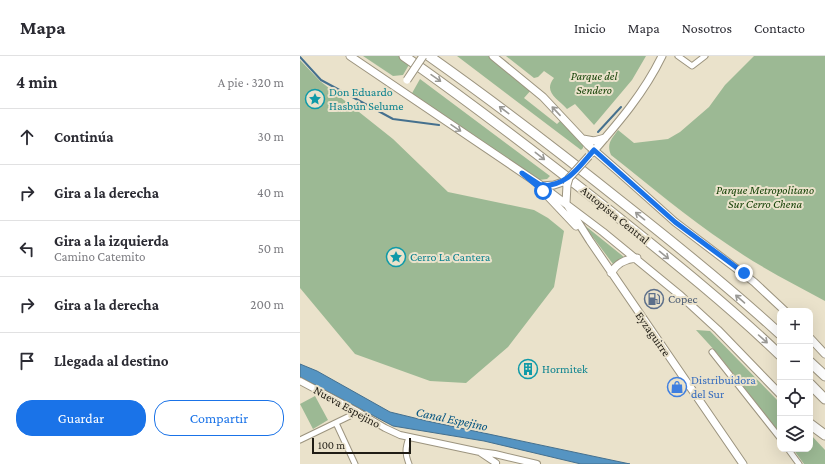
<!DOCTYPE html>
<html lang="es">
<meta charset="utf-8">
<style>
body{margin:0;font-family:"Crimson Pro",serif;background:#f2f2f3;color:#2b2b33}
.controls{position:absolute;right:12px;bottom:12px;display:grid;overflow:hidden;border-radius:8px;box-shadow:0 4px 16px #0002}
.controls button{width:36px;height:36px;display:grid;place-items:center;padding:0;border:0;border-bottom:1px solid #e1e1e2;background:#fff;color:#2b2b33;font:20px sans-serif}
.scale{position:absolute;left:12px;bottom:10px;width:99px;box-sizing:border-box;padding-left:4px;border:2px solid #1f1c14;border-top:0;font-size:11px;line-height:14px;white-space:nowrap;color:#1f1c14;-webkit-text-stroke:3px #eae2cb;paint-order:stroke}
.stop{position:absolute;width:12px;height:12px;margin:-9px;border:3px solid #1a73e8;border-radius:50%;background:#fff}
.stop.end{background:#1a73e8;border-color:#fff;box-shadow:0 1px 4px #0008}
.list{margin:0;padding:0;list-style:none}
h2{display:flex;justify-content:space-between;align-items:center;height:52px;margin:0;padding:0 16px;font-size:17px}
h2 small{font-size:13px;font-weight:400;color:#7c7c81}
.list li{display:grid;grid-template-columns:26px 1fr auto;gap:12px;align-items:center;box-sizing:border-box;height:56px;padding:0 16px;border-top:1px solid #e1e1e2}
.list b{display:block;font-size:15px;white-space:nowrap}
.list p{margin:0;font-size:13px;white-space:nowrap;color:#7c7c81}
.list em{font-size:13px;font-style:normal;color:#7c7c81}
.actions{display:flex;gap:8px;padding:12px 16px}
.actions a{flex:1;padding:9px 0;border:1px solid #1a73e8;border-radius:16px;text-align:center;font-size:14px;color:#1a73e8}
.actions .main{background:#1a73e8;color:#fff}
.icon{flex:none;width:22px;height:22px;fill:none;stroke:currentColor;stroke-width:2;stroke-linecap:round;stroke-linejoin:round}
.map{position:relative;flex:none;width:525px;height:408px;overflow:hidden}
header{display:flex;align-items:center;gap:24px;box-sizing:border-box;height:56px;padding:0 20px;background:#fff;border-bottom:1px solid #e1e1e2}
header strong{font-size:19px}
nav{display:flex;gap:22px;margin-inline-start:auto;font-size:14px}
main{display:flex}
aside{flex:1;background:#fff}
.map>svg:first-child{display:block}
.green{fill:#9cb994}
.water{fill:#5594c2;stroke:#45708e}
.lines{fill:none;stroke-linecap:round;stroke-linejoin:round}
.stream{stroke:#45708e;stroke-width:2}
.minor-casing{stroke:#9c947f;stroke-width:7}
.tertiary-casing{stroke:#9c947f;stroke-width:8}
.secondary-casing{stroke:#9c947f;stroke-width:9}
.motorway-casing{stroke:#9c947f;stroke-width:11}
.minor{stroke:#fff;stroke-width:5}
.tertiary{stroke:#fff;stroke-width:6}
.secondary{stroke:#fff;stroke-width:7}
.motorway{stroke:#fff;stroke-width:9}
.secondary-bridge-casing{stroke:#9c947f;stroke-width:9;stroke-linecap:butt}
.secondary-bridge{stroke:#fff;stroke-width:7}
.oneway{stroke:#9a9995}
.route{stroke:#1a73e8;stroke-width:5}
.labels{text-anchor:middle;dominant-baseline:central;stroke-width:4;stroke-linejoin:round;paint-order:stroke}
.park-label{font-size:12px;font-style:italic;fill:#184409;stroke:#eae2cb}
.culture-label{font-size:12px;fill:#0d838f;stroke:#eae2cb;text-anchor:start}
.street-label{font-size:12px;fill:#1f1c14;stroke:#eae2cb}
.service-label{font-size:12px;fill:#4e5e75;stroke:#eae2cb;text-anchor:start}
.shop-label{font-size:12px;fill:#366cbe;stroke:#eae2cb;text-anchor:start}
.water-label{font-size:13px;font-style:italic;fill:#045480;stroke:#eae2cb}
</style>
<header>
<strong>Mapa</strong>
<nav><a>Inicio</a><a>Mapa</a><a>Nosotros</a><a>Contacto</a></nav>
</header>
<main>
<aside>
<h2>4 min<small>A pie · 320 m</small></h2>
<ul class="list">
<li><svg class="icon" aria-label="ahead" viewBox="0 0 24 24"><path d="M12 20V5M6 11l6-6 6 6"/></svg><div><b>Continúa</b></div><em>30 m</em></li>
<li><svg class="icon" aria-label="right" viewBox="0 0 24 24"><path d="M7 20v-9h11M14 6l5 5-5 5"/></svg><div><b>Gira a la derecha</b></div><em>40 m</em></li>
<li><svg class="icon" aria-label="left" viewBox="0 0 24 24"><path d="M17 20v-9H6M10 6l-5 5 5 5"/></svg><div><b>Gira a la izquierda</b><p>Camino Catemito</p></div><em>50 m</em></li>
<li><svg class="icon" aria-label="right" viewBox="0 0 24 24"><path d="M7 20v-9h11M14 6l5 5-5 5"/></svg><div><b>Gira a la derecha</b></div><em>200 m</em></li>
<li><svg class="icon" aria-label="arrive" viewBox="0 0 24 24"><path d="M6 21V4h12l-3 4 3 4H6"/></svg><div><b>Llegada al destino</b></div></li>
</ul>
<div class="actions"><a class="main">Guardar</a><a>Compartir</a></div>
</aside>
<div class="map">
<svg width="525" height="408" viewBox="0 0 525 408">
<rect width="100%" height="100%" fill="#eae2cb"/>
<path class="green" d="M 63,0 L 100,0 L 110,7 L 103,19 L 93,20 Z
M 157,0 L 189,0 L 232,33 L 224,42 L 257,68 L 262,63 L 283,87 L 283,92 L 281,94 Z
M 206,0 L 346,0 L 332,24 L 294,69 L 275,48 L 267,53 C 257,42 243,36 254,22 L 244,15 L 238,21 L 234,22 Z
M 454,0 L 525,0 L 525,245 C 492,227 458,210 427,188 C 387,161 349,129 311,99 C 306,87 312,83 318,74 L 334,87 L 368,83 L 380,76 L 409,51 L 425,29 Z
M 0,4 L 20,25 L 93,83 L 148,136 L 234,154 L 248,162 L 264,175 L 254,231 L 208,291 L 166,327 L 130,325 L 55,298 L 0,232 Z
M 120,23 L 250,120 L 247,123 L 239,124 L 111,39 Z
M 283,168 L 324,201 L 313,208 Z
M 396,274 L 410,275 L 480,347 L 480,377 L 417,297 Z
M 15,340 L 28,364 L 13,373 L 0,348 Z
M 510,378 L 525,394 L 525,408 L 504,408 L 493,393 L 510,393 Z"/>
<path class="water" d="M 0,308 L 17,315 L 90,356 L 127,365 L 330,408 L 281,408 L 184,385 L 93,370 L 0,321 Z"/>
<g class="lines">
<path class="stream" d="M 0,1 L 21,24 L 93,63 L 139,69
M 298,76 L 321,51"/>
<g class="minor-casing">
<path id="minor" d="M 378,0 L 392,10 L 405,0
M 412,296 L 480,382
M 36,367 L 55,408
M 0,384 L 58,356
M 488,393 L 499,408
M 109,408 C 105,398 105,392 109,382"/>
</g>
<g class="tertiary-casing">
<path id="tertiary" d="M 0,325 L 58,356 L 85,372 L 100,379 L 180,396 L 195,398 L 237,408
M 181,397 L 196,407"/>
</g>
<g class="secondary-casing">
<path id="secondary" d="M 50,0 L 242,130 L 303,176 L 381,240 L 418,274 L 480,338
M 193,0 L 243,41 L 288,89 L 319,116 L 375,166 L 454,226 L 485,255
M 283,83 L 294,85 L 305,82
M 292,97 C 319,66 344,37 362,0
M 267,129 L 266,147 L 290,185 L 443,408
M 242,130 L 254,129 L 263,126
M 242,134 L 276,170
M 311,217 C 317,207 325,203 337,202
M 510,282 L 525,298"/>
</g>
<g class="motorway-casing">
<path id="motorway" d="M 104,0 C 178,52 248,106 319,162 C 374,206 429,250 480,299
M 129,0 C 197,48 262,98 327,150 C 379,191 431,233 480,278
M 510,306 L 525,320
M 510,328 L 525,343
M 510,368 L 525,379"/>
</g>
<use href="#minor" class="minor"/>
<use href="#tertiary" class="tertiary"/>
<use href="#secondary" class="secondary"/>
<use href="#motorway" class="motorway"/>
<g class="secondary-bridge-casing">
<path id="secondary-bridge" d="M 107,24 L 123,0
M 267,129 L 269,122 L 289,100"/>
</g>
<use href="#secondary-bridge" class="secondary-bridge"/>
</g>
<defs><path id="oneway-shaft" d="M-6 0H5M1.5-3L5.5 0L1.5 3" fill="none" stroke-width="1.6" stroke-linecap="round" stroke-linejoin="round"/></defs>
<g class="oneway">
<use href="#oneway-shaft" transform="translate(136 22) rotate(35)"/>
<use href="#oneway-shaft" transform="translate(204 54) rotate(-143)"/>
<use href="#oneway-shaft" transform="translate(256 55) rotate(-133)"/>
<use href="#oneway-shaft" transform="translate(156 72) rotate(34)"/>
<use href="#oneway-shaft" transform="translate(240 100) rotate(38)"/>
<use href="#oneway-shaft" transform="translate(340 160) rotate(-141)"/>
<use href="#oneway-shaft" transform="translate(364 199) rotate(39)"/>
<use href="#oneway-shaft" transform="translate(440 243) rotate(-139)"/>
<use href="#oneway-shaft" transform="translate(463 283) rotate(42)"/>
</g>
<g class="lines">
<path class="route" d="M 243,135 L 222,117 L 242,130 C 268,129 278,112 294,94 L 375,166 L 444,217"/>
</g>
<defs>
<g id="sight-ring" transform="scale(1)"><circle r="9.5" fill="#eae2cb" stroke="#0f9aa8" stroke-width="1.5"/><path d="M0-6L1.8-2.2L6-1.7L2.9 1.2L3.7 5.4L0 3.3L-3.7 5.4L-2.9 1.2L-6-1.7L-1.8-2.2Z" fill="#0f9aa8"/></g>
<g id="fuel-ring" transform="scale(1)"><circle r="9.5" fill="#eae2cb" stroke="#5c6f8a" stroke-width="1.5"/><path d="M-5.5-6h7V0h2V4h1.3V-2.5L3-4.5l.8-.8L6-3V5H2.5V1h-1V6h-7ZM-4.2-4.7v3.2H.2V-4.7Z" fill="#5c6f8a"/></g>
<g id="building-ring" transform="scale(1)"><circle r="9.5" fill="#eae2cb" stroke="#0f9aa8" stroke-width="1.5"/><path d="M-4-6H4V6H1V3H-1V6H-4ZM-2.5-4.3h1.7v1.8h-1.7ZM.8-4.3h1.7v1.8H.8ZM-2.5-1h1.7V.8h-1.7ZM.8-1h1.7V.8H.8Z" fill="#0f9aa8"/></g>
<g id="shop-ring" transform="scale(1)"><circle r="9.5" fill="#eae2cb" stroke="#3f7fe0" stroke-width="1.5"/><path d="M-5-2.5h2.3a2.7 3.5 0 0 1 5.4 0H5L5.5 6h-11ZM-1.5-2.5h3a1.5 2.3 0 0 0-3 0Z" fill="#3f7fe0"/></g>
</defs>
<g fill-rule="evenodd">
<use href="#sight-ring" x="15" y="43"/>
<use href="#sight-ring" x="96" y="201"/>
<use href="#fuel-ring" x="354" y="243"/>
<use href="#building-ring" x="228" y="313"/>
<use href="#shop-ring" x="377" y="331"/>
</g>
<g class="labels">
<g class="park-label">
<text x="294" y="20">Parque del<tspan x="294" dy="14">Sendero</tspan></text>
<text x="465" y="134">Parque Metropolitano<tspan x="465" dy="14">Sur Cerro Chena</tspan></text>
</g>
<g class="culture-label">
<text x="29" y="36">Don Eduardo<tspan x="29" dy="14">Hasbún Selume</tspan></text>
<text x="110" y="201">Cerro La Cantera</text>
<text x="242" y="313">Hormitek</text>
</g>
<g class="street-label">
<text transform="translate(315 159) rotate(39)">Autopista Central</text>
<text transform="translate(353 278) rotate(55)">Eyzaguirre</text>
<text transform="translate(47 351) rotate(29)">Nueva Espejino</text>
</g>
<g class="service-label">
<text x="368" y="243">Copec</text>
</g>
<g class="shop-label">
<text x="391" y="324">Distribuidora<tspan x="391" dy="14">del Sur</tspan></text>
</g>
<g class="water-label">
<text transform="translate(152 363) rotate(12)">Canal Espejino</text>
</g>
</g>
</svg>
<div class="controls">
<button>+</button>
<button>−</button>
<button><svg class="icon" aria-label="locate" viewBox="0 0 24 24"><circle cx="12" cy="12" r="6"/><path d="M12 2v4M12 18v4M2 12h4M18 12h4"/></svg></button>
<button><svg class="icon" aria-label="layers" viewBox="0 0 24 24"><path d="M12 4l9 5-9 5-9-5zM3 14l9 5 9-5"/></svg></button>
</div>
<div class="scale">100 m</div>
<div class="stop" style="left:243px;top:135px"></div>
<div class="stop end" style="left:444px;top:217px"></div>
</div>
</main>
